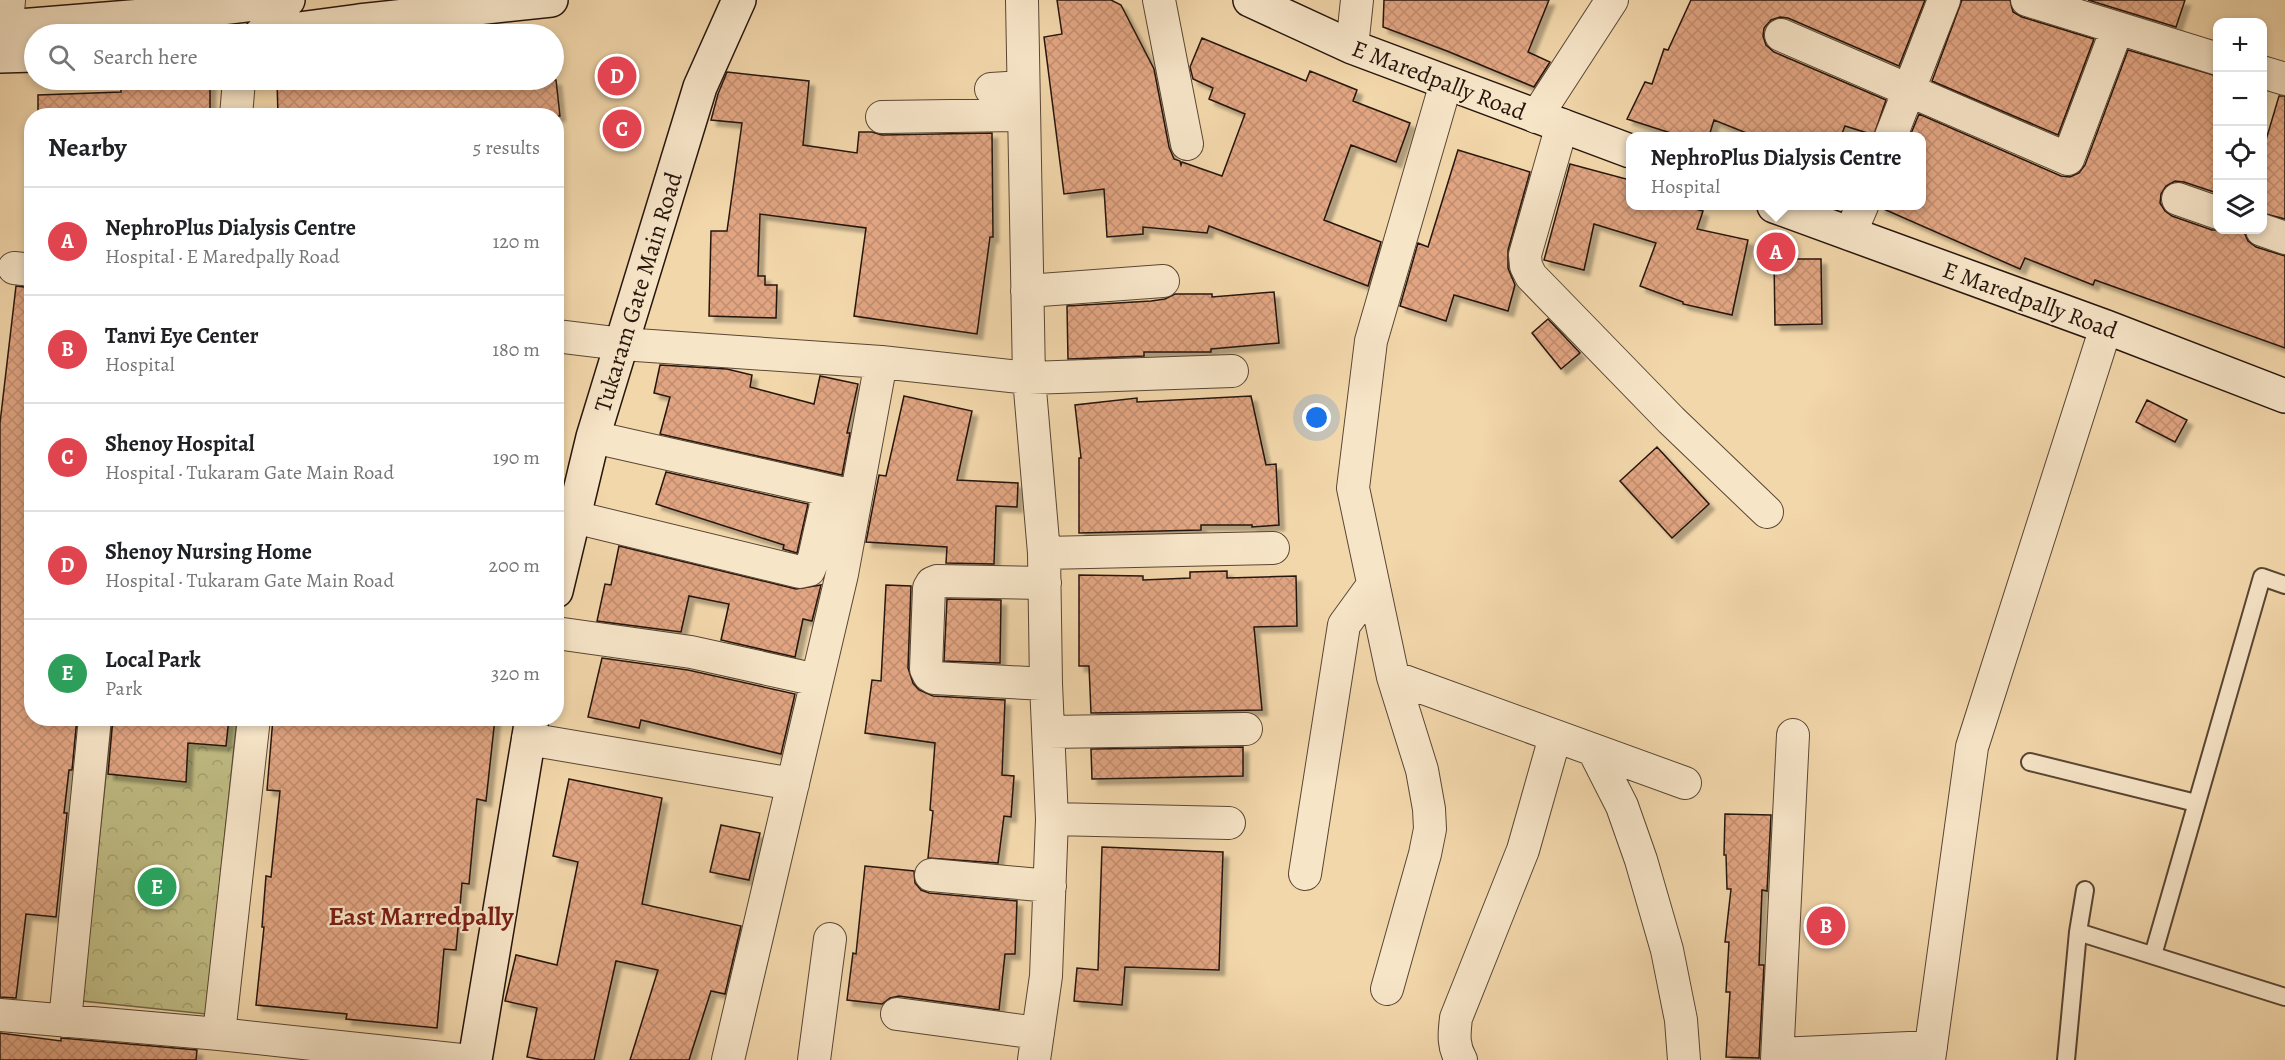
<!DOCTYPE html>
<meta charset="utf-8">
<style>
body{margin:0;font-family:Alegreya,serif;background:#f2f2f2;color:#202124}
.controls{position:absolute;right:18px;top:18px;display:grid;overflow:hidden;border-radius:12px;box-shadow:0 3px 9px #0003}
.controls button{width:54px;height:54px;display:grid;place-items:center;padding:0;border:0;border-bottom:2px solid #e0e0e0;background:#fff;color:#202124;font:30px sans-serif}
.you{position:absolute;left:1317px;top:418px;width:21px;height:21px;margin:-15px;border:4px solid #fff;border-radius:50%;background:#1a73e8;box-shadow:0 0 0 9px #1a73e833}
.badge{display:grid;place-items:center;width:39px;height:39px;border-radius:50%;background:#1a73e8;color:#fff;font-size:20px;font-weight:700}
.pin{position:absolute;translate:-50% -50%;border:3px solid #fff;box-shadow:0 2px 6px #0006}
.popup{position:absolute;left:1626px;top:132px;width:300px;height:78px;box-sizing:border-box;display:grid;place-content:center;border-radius:12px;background:#fff;filter:drop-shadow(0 2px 4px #0005);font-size:20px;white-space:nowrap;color:#757577}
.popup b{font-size:22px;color:#202124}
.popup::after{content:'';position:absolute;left:50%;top:100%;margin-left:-12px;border:12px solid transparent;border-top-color:#fff}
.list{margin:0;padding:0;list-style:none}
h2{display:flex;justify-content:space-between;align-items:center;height:78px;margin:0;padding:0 24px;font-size:26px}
h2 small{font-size:20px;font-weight:400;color:#757577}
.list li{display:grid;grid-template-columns:39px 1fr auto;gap:18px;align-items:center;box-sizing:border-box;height:108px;padding:0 24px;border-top:2px solid #e0e0e0}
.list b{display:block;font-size:22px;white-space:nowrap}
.list p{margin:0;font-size:20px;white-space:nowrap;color:#757577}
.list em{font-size:20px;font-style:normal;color:#757577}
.icon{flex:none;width:33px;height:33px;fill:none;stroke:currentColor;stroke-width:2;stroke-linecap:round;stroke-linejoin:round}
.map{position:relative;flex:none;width:2285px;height:1060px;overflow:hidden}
.search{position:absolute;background:#fff;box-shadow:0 3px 9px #0003;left:24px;top:24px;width:540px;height:66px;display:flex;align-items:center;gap:15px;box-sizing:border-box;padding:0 21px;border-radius:33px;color:#757577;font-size:22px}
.panel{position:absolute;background:#fff;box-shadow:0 3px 9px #0003;left:24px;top:108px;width:540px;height:618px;border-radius:24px}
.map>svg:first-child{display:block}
.park{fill:url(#park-crowns);stroke:#736948;stroke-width:1.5}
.building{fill:url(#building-cross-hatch);stroke:#26150c;stroke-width:1.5;filter:url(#shadow)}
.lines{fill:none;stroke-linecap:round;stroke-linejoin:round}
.lane-casing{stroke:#594634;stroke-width:20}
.street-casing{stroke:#594634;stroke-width:34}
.secondary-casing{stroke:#26150c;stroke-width:36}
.lane{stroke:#f7e5c8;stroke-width:16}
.street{stroke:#f7e5c8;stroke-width:32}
.secondary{stroke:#f7e5c8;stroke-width:33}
.labels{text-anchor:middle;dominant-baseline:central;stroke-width:4.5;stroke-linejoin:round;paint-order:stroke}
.street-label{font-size:24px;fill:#26150c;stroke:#f7e5c8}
.neighbourhood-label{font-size:26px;font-weight:bold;fill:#7a1f14;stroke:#f7e5c8}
</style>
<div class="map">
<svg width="2285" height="1060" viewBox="0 0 2285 1060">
<defs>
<pattern id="park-crowns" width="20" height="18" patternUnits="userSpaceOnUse" patternTransform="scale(1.5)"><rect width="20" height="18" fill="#c0bd84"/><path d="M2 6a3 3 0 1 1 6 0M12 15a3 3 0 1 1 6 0" fill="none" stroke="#a5a271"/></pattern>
<pattern id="building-cross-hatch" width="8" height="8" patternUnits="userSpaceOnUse" patternTransform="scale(1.5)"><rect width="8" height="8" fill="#e1a582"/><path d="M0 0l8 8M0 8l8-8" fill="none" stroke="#c18d6f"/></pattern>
<filter id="shadow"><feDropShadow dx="5.5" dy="5.5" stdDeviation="1.5" flood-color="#0004"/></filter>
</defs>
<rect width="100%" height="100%" fill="#f2d7ab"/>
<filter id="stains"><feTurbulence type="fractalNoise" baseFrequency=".00333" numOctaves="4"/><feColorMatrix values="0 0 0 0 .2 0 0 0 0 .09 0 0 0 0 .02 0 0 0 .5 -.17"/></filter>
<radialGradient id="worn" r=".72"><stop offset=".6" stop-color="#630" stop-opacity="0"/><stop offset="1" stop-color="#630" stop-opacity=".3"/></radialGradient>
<path class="park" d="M 112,719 L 237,719 L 206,1014 L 82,1001 Z"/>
<path class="building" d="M 1057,0 L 1111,0 L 1121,5 L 1154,69 L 1169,147 L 1174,159 L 1180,161 L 1181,165 L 1182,162 L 1222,176 L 1245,114 L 1209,99 L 1213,88 L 1193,79 L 1190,67 L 1202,38 L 1306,81 L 1310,71 L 1357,90 L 1353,101 L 1410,123 L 1396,162 L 1351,145 L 1324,220 L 1381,242 L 1368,286 L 1209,226 L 1207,233 L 1143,227 L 1143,234 L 1107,237 L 1104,189 L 1064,194 L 1044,37 L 1062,34 Z
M 1384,0 L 1549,0 L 1528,52 L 1550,62 L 1534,87 L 1447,51 L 1383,27 Z
M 1691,0 L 1925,0 L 1899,66 L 1788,18 L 1780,17 L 1771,20 L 1764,28 L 1763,36 L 1766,45 L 1774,52 L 1886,100 L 1874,135 L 1845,126 L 1841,136 L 1754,136 L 1714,120 L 1709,136 L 1680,136 L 1627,119 L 1645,82 L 1652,84 L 1664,49 L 1668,50 Z
M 1962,0 L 2010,0 L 2013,12 L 2022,17 L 2094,39 L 2058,135 L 1932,81 Z
M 2088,0 L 2185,0 L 2176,27 Z
M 2128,50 L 2217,76 L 2217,193 L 2184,182 L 2175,181 L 2166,186 L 2161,194 L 2160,203 L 2165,211 L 2172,216 L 2212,230 L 2237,230 L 2244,232 L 2248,241 L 2256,247 L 2285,256 L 2285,348 L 2095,280 L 2093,285 L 2025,258 L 2020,269 L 1879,207 L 1880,206 L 1922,206 L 1922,136 L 1910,136 L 1919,114 L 2061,176 L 2070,177 L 2079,173 L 2085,165 Z
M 727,72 L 809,81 L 803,145 L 857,153 L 859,132 L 872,132 L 882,135 L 992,133 L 993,237 L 990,237 L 977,334 L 854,316 L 866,228 L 760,214 L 758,276 L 765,276 L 765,285 L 777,285 L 776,318 L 709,316 L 711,231 L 727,231 L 742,123 L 711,120 L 718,94 Z
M 121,80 L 210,80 L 210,116 L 38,116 L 38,95 L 121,92 Z
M 277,80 L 556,80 L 560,116 L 278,116 Z
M 2279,96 L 2285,96 L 2285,219 L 2262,213 L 2262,138 L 2266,140 Z
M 1458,150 L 1530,172 L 1508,250 L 1508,268 L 1515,285 L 1508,311 L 1454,295 L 1446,321 L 1400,306 L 1418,243 L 1428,247 Z
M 1570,164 L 1630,180 L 1630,206 L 1685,206 L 1703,211 L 1697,229 L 1748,240 L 1732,315 L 1683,304 L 1683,302 L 1640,286 L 1656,243 L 1594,224 L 1584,270 L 1544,260 Z
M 1774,259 L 1821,259 L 1822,324 L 1775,325 Z
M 16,286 L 32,288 L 32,718 L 77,718 L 72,770 L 69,770 L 64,813 L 67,813 L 56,917 L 26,914 L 16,998 L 0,997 L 0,423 Z
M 1274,292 L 1279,343 L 1211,349 L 1211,352 L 1144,352 L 1144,356 L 1068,359 L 1067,306 L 1151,301 L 1165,299 L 1175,294 L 1212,294 L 1212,297 Z
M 1548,319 L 1580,353 L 1561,369 L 1532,333 Z
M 660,365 L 727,369 L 752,375 L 750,387 L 814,404 L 820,376 L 858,384 L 847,433 L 850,433 L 842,475 L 660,434 L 670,397 L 654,393 Z
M 904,396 L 972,411 L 957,480 L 1018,483 L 1017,507 L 996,506 L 994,564 L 946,563 L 947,547 L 866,542 L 879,475 L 886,476 Z
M 1251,396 L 1266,465 L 1276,464 L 1279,525 L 1252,527 L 1252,525 L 1201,525 L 1201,530 L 1079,533 L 1079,458 L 1081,458 L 1075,405 L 1137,398 L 1137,402 Z
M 2147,400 L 2187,420 L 2175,442 L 2136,422 Z
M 1657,447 L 1709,504 L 1672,538 L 1620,481 Z
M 666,472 L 808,504 L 797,553 L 783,549 L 784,545 L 656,504 Z
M 619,546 L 796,589 L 821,585 L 812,621 L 803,619 L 795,657 L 721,640 L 729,604 L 689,596 L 681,632 L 597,621 L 605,584 L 611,585 Z
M 1227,571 L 1227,578 L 1296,576 L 1297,626 L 1254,627 L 1262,710 L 1091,713 L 1089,666 L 1079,666 L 1079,575 L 1143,576 L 1143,580 L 1190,578 L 1190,572 Z
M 886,585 L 911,586 L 908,668 L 913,683 L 919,690 L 933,696 L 1005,700 L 1002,775 L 1014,776 L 1011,817 L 1004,816 L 998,863 L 928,858 L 933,811 L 930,810 L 935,743 L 865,733 L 872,680 L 881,681 Z
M 947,599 L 1001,600 L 1000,663 L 944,661 Z
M 602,658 L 688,670 L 795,694 L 781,754 L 641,720 L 639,728 L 588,717 Z
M 113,718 L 229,718 L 226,746 L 188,743 L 186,782 L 108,774 Z
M 273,718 L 400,718 L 448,723 L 448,718 L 495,718 L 486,801 L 477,799 L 469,884 L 462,883 L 456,950 L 444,949 L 437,1028 L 346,1019 L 347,1014 L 256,1005 L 264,927 L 262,927 L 266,876 L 271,877 L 280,791 L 267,790 Z
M 1243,747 L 1243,776 L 1092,779 L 1091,749 Z
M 569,779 L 662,798 L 642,904 L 741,926 L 725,994 L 711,991 L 689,1060 L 630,1060 L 658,970 L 616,961 L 594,1060 L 543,1060 L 527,1057 L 537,1008 L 505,1001 L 516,955 L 557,965 L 578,862 L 553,856 Z
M 1725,814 L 1771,815 L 1767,891 L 1762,890 L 1759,965 L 1764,965 L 1759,1058 L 1726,1057 L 1730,992 L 1726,992 L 1729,942 L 1725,942 L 1731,889 L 1727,889 L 1726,855 L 1724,855 Z
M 721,825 L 760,833 L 749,880 L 710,872 Z
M 1102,847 L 1223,852 L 1219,970 L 1125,967 L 1122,1005 L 1074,1001 L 1077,968 L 1098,970 Z
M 865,866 L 914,871 L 915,883 L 921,890 L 929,893 L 1017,901 L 1015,954 L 1005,954 L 999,1010 L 899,996 L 890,998 L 882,1004 L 847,1000 L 853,953 L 856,954 Z
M 0,1033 L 61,1041 L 61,1038 L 197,1050 L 196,1060 L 0,1060 Z"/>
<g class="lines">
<g class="lane-casing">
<path id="lane" d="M 2030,762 L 2196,803
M 2078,932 L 2085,890
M 2153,955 L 2262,577 L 2285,585
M 2066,1060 L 2078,932 L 2285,997"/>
</g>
<g class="street-casing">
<path id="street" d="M 1022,0 L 1029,378 L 1044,553 L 1046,684 L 1052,819 L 1046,976 L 1034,1060
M 1159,0 L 1187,144
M 2027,0 L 2218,59
M 7,25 L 9,0
M 1781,35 L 2068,159 L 2117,29
M 1352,47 L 1357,0
M 2262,72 L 2285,79
M 991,89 L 1023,87
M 236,116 L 239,80
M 882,117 L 1024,115
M 1536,117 L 1612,0
M 1562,125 L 1525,255 L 1526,266 L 1531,276 L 1671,420 L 1767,512
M 1891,136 L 1944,0
M 2178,199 L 2218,213
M 2262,230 L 2285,238
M 1850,234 L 1862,206
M 14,268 L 32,270
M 1027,291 L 1163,281
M 556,336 L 622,344 L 881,362 L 1029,378 L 1232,371
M 593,437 L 850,495
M 574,517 L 800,572 L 809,570 L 814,558 L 829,491
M 1044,553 L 1273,548
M 1045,583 L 937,581 L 932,583 L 929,588 L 926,669 L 929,675 L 934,678 L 1046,684
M 556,633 L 691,652 L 817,680
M 1393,677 L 1685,783
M 254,718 L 219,1034 L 461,1060
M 1049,732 L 1246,729
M 528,739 L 793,784
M 1594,751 L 1622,806 L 1641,860 L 1667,950 L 1681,1020 L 1684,1060
M 1052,819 L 1229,823
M 1305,874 L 1344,625 L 1373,585
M 931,875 L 1050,886
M 1387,989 L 1425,854 L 1430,829 L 1429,809 L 1422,770 L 1393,677 L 1353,488 L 1371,341 L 1446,83
M 897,1014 L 1038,1033
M 0,1015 L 219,1034
M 65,1021 L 95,718
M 1778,1054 L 1931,1047
M 728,1060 L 842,574 L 881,362
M 814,1060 L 830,939
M 1461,1060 C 1453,1046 1454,1035 1456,1018 L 1523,850 L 1555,737
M 1777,1060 L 1793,735
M 1929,1060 L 1972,747 L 2106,327"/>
</g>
<g class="secondary-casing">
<path id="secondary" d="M 1250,0 L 1352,47 L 1630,151
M 0,24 L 19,26 L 179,13 L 288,0
M 261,34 L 359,21 L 551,0
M 0,56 L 34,55
M 1774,206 L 2106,327 L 2285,396
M 556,591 L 593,437 L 700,87 L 739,0
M 475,1060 L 532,718"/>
</g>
<use href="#lane" class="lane"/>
<use href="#street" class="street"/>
<use href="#secondary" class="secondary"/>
</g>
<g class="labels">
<g class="street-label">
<text transform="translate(1439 80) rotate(21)">E Maredpally Road</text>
<text transform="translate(638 292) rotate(-73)">Tukaram Gate Main Road</text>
<text transform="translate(2030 300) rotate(20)">E Maredpally Road</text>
</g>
<g class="neighbourhood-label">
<text x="421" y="916">East Marredpally</text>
</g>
</g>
<rect width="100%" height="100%" filter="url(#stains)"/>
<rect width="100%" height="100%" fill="url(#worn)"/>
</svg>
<div class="controls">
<button>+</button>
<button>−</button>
<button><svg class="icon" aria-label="locate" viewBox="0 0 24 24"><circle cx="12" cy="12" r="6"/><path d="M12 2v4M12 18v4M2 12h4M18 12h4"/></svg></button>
<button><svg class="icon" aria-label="layers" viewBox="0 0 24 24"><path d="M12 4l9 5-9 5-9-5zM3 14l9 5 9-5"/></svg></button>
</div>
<div class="you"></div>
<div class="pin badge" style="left:1776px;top:252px;background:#e0444e">A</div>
<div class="popup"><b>NephroPlus Dialysis Centre</b>Hospital</div>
<div class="pin badge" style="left:1826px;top:926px;background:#e0444e">B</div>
<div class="pin badge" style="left:622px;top:129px;background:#e0444e">C</div>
<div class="pin badge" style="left:617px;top:76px;background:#e0444e">D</div>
<div class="pin badge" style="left:157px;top:887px;background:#2e9e5b">E</div>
<div class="search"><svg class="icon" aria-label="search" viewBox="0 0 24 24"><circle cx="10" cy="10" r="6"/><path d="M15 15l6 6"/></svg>Search here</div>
<section class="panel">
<h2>Nearby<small>5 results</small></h2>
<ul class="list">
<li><span class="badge" style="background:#e0444e">A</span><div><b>NephroPlus Dialysis Centre</b><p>Hospital · E Maredpally Road</p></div><em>120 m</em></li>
<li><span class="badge" style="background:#e0444e">B</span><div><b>Tanvi Eye Center</b><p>Hospital</p></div><em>180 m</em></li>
<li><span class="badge" style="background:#e0444e">C</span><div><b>Shenoy Hospital</b><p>Hospital · Tukaram Gate Main Road</p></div><em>190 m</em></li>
<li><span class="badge" style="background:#e0444e">D</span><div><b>Shenoy Nursing Home</b><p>Hospital · Tukaram Gate Main Road</p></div><em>200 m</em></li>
<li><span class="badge" style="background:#2e9e5b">E</span><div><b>Local Park</b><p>Park</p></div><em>320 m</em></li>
</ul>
</section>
</div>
